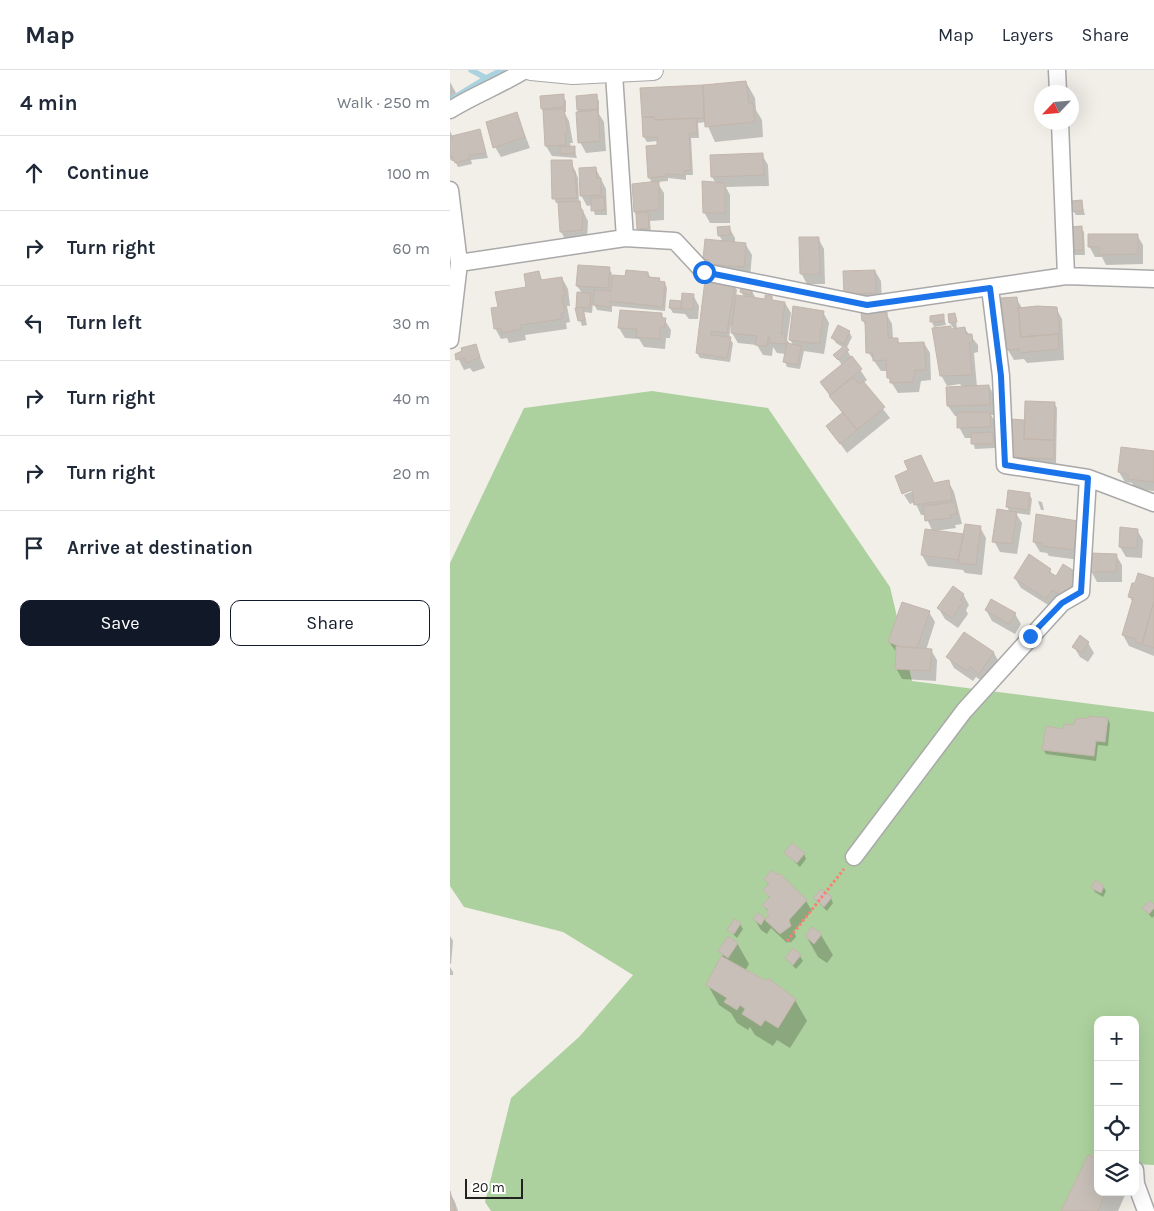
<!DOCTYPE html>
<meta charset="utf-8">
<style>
body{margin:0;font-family:Karla,sans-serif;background:#f6f6f7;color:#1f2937}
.controls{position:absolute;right:15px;bottom:15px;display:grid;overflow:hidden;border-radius:10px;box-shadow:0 5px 20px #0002}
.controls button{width:45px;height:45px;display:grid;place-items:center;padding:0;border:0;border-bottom:1px solid #e0e1e3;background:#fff;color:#1f2937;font:25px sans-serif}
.compass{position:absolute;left:584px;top:15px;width:45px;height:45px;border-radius:50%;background:#fff;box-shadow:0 5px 20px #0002;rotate:244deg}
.scale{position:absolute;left:15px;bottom:12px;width:58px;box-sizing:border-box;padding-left:5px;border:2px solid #222;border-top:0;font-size:14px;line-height:18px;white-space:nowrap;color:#222;-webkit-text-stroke:4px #fff;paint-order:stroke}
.stop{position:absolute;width:15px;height:15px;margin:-11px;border:4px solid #1a73e8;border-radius:50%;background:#fff}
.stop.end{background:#1a73e8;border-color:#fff;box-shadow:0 1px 5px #0008}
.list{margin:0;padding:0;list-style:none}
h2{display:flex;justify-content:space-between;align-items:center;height:65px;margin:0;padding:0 20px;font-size:21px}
h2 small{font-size:16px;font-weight:400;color:#747a83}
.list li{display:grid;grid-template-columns:32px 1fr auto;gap:15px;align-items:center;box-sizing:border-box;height:75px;padding:0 20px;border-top:1px solid #e0e1e3}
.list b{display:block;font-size:19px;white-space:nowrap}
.list em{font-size:16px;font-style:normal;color:#747a83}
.actions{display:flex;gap:10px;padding:15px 20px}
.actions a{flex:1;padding:11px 0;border:1px solid #111827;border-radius:10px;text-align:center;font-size:18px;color:#111827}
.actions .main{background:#111827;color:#fff}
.icon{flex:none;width:28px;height:28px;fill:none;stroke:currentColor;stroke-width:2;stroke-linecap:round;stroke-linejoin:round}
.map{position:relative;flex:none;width:704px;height:1141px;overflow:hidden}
header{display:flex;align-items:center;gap:30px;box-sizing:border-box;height:70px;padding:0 25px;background:#fff;border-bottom:1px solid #e0e1e3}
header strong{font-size:24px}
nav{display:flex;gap:28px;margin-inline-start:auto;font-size:18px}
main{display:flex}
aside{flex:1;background:#fff}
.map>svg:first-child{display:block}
.forest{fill:#add19e}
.shadow{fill:#0003}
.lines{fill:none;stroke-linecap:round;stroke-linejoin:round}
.stream{stroke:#aad3df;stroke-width:5.5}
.building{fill:#c7bfb8;stroke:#c4b6ab}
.minor-casing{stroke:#a9a9a9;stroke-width:19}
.tertiary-casing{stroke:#a9a9a9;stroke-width:22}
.path{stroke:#fa8072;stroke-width:3;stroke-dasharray:2.5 2.5;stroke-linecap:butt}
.minor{stroke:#fff;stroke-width:16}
.tertiary{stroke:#fff;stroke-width:20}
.route{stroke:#1a73e8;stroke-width:6}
</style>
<header>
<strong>Map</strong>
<nav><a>Map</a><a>Layers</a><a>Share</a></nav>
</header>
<main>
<aside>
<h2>4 min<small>Walk · 250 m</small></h2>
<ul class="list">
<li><svg class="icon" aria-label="ahead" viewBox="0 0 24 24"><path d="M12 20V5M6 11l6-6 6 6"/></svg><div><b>Continue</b></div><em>100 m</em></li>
<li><svg class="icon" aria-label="right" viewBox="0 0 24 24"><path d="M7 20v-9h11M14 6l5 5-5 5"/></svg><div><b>Turn right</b></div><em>60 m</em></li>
<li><svg class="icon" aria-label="left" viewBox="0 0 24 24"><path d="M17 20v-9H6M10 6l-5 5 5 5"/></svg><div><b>Turn left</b></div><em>30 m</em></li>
<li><svg class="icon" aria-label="right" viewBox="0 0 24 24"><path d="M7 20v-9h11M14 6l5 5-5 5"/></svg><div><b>Turn right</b></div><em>40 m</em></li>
<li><svg class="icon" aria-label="right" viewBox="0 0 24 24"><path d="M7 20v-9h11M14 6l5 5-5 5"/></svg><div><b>Turn right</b></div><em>20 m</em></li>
<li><svg class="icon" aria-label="arrive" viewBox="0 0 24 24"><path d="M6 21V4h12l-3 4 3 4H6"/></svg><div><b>Arrive at destination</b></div></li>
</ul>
<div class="actions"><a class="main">Save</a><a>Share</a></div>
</aside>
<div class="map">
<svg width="704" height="1141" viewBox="0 0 704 1141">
<rect width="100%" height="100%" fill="#f2efe9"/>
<path class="forest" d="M 202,321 L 318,338 L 440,517 L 462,611 L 704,642 L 704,1095 L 685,1094 L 685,950 L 648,950 L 648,1122 L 632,1141 L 41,1141 L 35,1132 L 61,1028 L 129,967 L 183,905 L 113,862 L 14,837 L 0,816 L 0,493 L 74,338 Z"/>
<path class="shadow" d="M 0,12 L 6,23 L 0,39 Z
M 296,12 L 305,28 L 306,40 L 312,50 L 313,67 L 265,72 L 256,52 L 248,53 L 249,68 L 241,68 L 243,105 L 236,105 L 236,110 L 218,108 L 218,111 L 207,112 L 214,123 L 214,150 L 200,151 L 201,163 L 191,163 L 185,142 L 202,113 L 199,107 L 209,76 L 208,71 L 197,72 L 194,67 L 253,16 Z
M 113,26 L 116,31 L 116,42 L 114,42 L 119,51 L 123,73 L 120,73 L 121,78 L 124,78 L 127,88 L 102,86 L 96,76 L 95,43 L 92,39 Z
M 146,26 L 149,31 L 149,44 L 154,52 L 156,81 L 136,83 L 130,72 L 127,27 Z
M 67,44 L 80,78 L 51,87 L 45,77 Z
M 29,60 L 38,88 L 21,90 L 22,94 L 8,97 L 5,91 L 2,91 L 0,89 L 0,61 L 3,67 Z
M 312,85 L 318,95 L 319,116 L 276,117 L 280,125 L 280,153 L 260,153 L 254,142 L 265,112 L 262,107 L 261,86 Z
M 121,91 L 128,108 L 129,133 L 138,151 L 137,171 L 117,172 L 111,162 L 109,133 L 106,133 L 104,128 Z
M 146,99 L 156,119 L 157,145 L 145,145 L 142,135 L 137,136 L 131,125 Z
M 631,131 L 635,145 L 626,145 L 623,141 Z
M 279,157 L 285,168 L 285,174 L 296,175 L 302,185 L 300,207 L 260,200 L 254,189 L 273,172 L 269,165 Z
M 631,158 L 634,162 L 635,185 L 625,185 L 622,180 Z
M 687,165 L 693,175 L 693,194 L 656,195 L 652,187 L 645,187 L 639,176 Z
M 368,168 L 374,179 L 375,214 L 357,214 L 351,203 Z
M 159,198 L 163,206 L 176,207 L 198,203 L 201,208 L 215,213 L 217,218 L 215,241 L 162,236 L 162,242 L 147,240 L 143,232 L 142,243 L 134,242 L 137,255 L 132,256 L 126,238 L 128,223 L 132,223 L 127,216 Z
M 425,201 L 431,211 L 432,233 L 401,234 L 395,202 Z
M 88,203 L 93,211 L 112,208 L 118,219 L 120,236 L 117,236 L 120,252 L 116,253 L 117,259 L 75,265 L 76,270 L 59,273 L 57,268 L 51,269 L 45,258 L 49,238 L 77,218 Z
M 284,215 L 287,220 L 286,226 L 294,227 L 291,222 L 302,221 L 306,229 L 316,230 L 321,227 L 324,231 L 335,233 L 341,243 L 337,270 L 340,274 L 343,275 L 340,269 L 373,242 L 379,253 L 374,284 L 354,281 L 350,299 L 337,297 L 335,292 L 336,284 L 327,283 L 323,277 L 322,286 L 313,285 L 307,275 L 288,273 L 282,263 L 283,256 L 281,256 L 279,268 L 283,273 L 280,292 L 250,288 L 247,283 Z
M 243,225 L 249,236 L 248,249 L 239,249 L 235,244 L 223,243 L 220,238 Z
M 566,228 L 572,238 L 606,238 L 612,249 L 614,290 L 577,293 L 574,289 L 564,290 L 558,280 Z
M 436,243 L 442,254 L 443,269 L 447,269 L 450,274 L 474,273 L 480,283 L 481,310 L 471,311 L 469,322 L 448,323 L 438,307 L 437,301 L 431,301 L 418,282 L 416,256 L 413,251 Z
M 211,244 L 221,260 L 220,268 L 216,268 L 215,279 L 194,277 L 189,269 L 175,268 L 169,258 Z
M 505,244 L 507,258 L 514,258 L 528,275 L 528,282 L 524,283 L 527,317 L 539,316 L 545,327 L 545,345 L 541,345 L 546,353 L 545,378 L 525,379 L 522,368 L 515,368 L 509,357 L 508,346 L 505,346 L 498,336 L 498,318 L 512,317 L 510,314 L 497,316 L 491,305 L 484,259 L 504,259 L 500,253 Z
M 493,245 L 496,255 L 484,257 L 482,252 Z
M 399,262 L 402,267 L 396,279 L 417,310 L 413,313 L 440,348 L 397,383 L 378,357 L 393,344 L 371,313 L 392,295 L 385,285 L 394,278 L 386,273 L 383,268 Z
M 25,275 L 35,298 L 23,302 L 20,298 L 14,300 L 6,284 Z
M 604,333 L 607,338 L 606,393 L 566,392 L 563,387 L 576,351 Z
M 704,383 L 704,421 L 685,419 L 682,413 L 675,412 L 669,402 Z
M 446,407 L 484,414 L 498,411 L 504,422 L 512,454 L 505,455 L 506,458 L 484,461 L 515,466 L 530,457 L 536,468 L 532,505 L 515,503 L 513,500 L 478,496 L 472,485 L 483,462 L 475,445 L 471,445 L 465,432 L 460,434 L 454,425 L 468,419 Z
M 579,424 L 582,429 L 580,445 L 566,443 L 572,453 L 567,484 L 550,482 L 544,471 L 560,442 L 557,437 Z
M 588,431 L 592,432 L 594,440 L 591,440 Z
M 627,452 L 630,490 L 599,486 L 597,483 L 590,482 L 584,472 Z
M 687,460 L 693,470 L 692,488 L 676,487 L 670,477 Z
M 666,485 L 672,495 L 672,512 L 647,512 L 641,501 Z
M 600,500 L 603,506 L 635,515 L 620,538 L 608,530 L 603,538 L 571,518 L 565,508 Z
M 704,509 L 704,586 L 679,576 L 673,565 L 683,533 L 680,527 Z
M 513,524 L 519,535 L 516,540 L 518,544 L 508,558 L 495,549 L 489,539 Z
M 536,540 L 565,544 L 571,554 L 565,564 L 542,551 Z
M 479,542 L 485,552 L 476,580 L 481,580 L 487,590 L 486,611 L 452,609 L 446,598 L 447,583 L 439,572 Z
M 514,563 L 544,583 L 550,594 L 535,613 L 526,607 L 523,611 L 504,598 L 498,587 Z
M 638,573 L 644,583 L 638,592 L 630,587 L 624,577 Z
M 658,649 L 660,654 L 658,676 L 648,675 L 646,691 L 596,684 L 593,679 L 614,660 Z
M 336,783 L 354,784 L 356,789 L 350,797 Z
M 315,809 L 356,831 L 362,841 L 344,861 L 346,867 L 340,873 L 339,871 L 337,873 L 321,858 L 317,864 L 311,860 L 305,850 L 314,849 L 316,851 L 320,846 L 314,835 L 320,829 L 315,820 L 319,816 Z
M 653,816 L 656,821 L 653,827 L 645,822 L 643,818 Z
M 364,828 L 381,828 L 383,833 L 377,841 Z
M 704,836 L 704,846 L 702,848 L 693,838 Z
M 290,854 L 293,859 L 287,868 L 279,860 Z
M 371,865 L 383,885 L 377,893 L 368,887 L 356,866 Z
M 0,866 L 3,871 L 1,894 L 0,894 Z
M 287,873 L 299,894 L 295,901 L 345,930 L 357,951 L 340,978 L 327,970 L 323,976 L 305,965 L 300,957 L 298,960 L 287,953 L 281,943 L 269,935 L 258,915 L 273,886 L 270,881 Z
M 350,886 L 353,891 L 346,899 L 336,888 Z
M 0,897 L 3,902 L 3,905 L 0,905 Z
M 648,1122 L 680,1122 L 679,1125 L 676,1123 L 668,1141 L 612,1141 Z
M 0,1123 L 5,1132 L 8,1141 L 0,1141 Z"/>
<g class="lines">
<path class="stream" d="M 21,0 L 36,8 L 52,0
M 0,30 L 36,8"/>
</g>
<path class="building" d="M 296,11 L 299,34 L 303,33 L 305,52 L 255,57 L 253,15 Z
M 253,15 L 254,48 L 205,50 L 204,47 L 192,47 L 190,18 Z
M 114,24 L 114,37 L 91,39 L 90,26 Z
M 147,24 L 148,39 L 127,40 L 126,26 Z
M 114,39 L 118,63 L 115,63 L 116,75 L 95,76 L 93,40 Z
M 148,40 L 150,71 L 128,73 L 126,42 Z
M 67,42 L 75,67 L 43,78 L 36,52 Z
M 192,47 L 204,47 L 205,50 L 246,48 L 247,63 L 239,63 L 241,100 L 234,101 L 234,105 L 216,104 L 216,106 L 198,108 L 196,76 L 207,75 L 207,67 L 193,67 Z
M 30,59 L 36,83 L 19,85 L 20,89 L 5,93 L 2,86 L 0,87 L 0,69 L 3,68 L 2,66 Z
M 125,76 L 125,83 L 110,84 L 110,77 Z
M 313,83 L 314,105 L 261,107 L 260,85 Z
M 101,90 L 122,90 L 123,102 L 125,101 L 127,128 L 102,129 Z
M 146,97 L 147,108 L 151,108 L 151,125 L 130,126 L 129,98 Z
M 209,111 L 209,140 L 184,142 L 182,114 Z
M 252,111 L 275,113 L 275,143 L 253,143 Z
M 154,127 L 155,140 L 141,141 L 141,128 Z
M 632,130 L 633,141 L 622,141 L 621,131 Z
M 130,131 L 131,140 L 133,140 L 132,160 L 110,162 L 108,132 Z
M 198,142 L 199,158 L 187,159 L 186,143 Z
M 280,156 L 280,165 L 268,166 L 267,157 Z
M 632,156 L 633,180 L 621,181 L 620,157 Z
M 638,164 L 688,164 L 688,184 L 649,185 L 649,177 L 638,177 Z
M 349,167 L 369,167 L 370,204 L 350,204 Z
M 255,169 L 296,173 L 294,197 L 258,194 L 258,190 L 253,189 Z
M 128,195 L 160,197 L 158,218 L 126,216 Z
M 176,200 L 198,202 L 198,207 L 210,208 L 209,211 L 215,212 L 213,237 L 160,231 L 160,237 L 143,235 L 144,220 L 161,221 L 163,205 L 175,206 Z
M 425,200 L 426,223 L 394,224 L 393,201 Z
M 89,201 L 91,210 L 112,207 L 115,226 L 112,226 L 115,242 L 111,243 L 112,249 L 70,255 L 71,259 L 52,263 L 51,258 L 44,259 L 41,238 L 48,237 L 45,222 L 76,217 L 74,204 Z
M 255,210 L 285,214 L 277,263 L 261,261 L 261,265 L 281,267 L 277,288 L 246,283 Z
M 291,217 L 302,220 L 301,225 L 290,222 Z
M 127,222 L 141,223 L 140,238 L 126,237 Z
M 232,223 L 244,224 L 243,239 L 231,239 Z
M 286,225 L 315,229 L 315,225 L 322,226 L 322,230 L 335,232 L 331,264 L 335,264 L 335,274 L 319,273 L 320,267 L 318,267 L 317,276 L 305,275 L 307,266 L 281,263 Z
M 567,227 L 571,267 L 608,264 L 609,279 L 570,283 L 569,279 L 557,280 L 551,228 Z
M 220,230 L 232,231 L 231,239 L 219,238 Z
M 343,236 L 374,241 L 369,274 L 339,270 Z
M 587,236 L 607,237 L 610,264 L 571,267 L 568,238 Z
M 133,237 L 135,250 L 128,251 L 125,238 Z
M 170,240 L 212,243 L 212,248 L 216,248 L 214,258 L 210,258 L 210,269 L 186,267 L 187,259 L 168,258 Z
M 437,242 L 438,268 L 448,268 L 448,273 L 474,272 L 476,300 L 465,300 L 463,312 L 440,313 L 440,308 L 437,308 L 436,290 L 423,291 L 423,283 L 416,283 L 415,251 L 412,251 L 411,243 Z
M 505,243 L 507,252 L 499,253 L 498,244 Z
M 494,244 L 494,251 L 480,252 L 480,246 Z
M 388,255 L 400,261 L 394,274 L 381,268 Z
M 501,256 L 501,259 L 515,257 L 516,264 L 522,264 L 523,272 L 519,273 L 522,305 L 490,306 L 482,258 Z
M 337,273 L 351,276 L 348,295 L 333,292 Z
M 26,274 L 30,287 L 16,293 L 14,288 L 6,290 L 5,284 L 12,281 L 11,278 Z
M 395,275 L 399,280 L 388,290 L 383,285 Z
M 402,286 L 412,299 L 380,325 L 370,312 Z
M 403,307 L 409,314 L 413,311 L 435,337 L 407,360 L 379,326 Z
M 539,315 L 540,335 L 497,336 L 496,317 Z
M 575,331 L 605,332 L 604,370 L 574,369 Z
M 393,342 L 407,360 L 390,374 L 376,356 Z
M 507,342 L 540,342 L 541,357 L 507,358 Z
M 560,349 L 575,350 L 574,369 L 604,370 L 604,389 L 562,387 Z
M 543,362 L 543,374 L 521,374 L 521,363 Z
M 671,377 L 704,381 L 704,412 L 678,409 L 678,404 L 668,402 Z
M 471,385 L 484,413 L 499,410 L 502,430 L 464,435 L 462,420 L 452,424 L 445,406 L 458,400 L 454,391 Z
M 558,420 L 580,423 L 578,440 L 556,437 Z
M 505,432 L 507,444 L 500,445 L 501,448 L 475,451 L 473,436 Z
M 547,439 L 567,442 L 562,474 L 542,472 Z
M 586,444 L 628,451 L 624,480 L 592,476 L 592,473 L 583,472 Z
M 515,454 L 531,456 L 526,495 L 508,493 Z
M 670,457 L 688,459 L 687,478 L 669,477 Z
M 475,459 L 514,464 L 508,490 L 471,485 Z
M 640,483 L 667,484 L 666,502 L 640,502 Z
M 579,484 L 601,499 L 599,502 L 606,506 L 613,494 L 629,504 L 614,528 L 602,520 L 596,529 L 564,508 Z
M 688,503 L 704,508 L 704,531 L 692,574 L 685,572 L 686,569 L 672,565 L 683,528 L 678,527 L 682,513 L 685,513 Z
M 503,516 L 514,524 L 510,530 L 513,532 L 502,548 L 487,538 Z
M 541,529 L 566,543 L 559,554 L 535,540 Z
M 452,532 L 480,541 L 467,578 L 451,577 L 438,572 Z
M 703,535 L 704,535 L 704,578 L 692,574 Z
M 514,562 L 544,582 L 529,604 L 520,597 L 517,601 L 496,587 Z
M 630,565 L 639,572 L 632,583 L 622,577 Z
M 446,576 L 482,579 L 480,601 L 445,599 Z
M 639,646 L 658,648 L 655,672 L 646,671 L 644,686 L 592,680 L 596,656 L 613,659 L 614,654 L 624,655 L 625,649 L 639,648 Z
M 342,773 L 355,783 L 347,793 L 334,783 Z
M 322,800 L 327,805 L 329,803 L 357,830 L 339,850 L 341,856 L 330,864 L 315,850 L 319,845 L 316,842 L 318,840 L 312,835 L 320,827 L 313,820 L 319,814 L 314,809 Z
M 645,810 L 654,816 L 651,823 L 641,818 Z
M 371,819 L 382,827 L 374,837 L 363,828 Z
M 700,831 L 704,834 L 704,838 L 699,844 L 692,838 Z
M 308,843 L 315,848 L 311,855 L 303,849 Z
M 284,849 L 291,853 L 284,864 L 277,860 Z
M 362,857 L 372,864 L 364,874 L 355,866 Z
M 278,866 L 288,873 L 278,888 L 268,881 Z
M 343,878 L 351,885 L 343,895 L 335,888 Z
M 271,886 L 316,911 L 318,908 L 346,929 L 328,958 L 315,950 L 311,956 L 292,944 L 295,939 L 290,935 L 287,940 L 274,932 L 277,928 L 256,915 Z
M 638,1085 L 648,1089 L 648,1122 L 656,1122 L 648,1141 L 611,1141 Z
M 0,1121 L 5,1141 L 0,1141 Z"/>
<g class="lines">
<g class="minor-casing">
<path id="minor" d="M 607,0 L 608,22
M 164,4 L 175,168
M 0,40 C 24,25 51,15 75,0
M 610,52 L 616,206
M 0,120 L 9,193 L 0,270
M 9,193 L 175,168 L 225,171 L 254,202 L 417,235 L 616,206 L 704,209
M 638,408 L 704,433
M 404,787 L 514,641 L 612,533 L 631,522 L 638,408 L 555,395 L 551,306 L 540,218
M 685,1100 L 686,1114 L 696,1141"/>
</g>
<g class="tertiary-casing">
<path id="tertiary" d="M 81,0 L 123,4 L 203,0"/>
</g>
<path class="path" d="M 337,871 L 394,799"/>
<use href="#minor" class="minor"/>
<use href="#tertiary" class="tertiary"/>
</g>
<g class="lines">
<path class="route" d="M 254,202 L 417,235 L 540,218 L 551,306 L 555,395 L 638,408 L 631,522 L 612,533 L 580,566"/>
</g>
</svg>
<div class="controls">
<button>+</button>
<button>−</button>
<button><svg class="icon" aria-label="locate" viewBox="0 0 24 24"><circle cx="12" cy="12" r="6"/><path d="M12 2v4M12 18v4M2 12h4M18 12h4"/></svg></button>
<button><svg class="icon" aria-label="layers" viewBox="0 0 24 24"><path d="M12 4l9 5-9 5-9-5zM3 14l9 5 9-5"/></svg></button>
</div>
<svg class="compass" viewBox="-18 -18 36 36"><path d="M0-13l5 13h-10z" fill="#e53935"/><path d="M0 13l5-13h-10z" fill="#747a83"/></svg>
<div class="scale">20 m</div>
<div class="stop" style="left:254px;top:202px"></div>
<div class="stop end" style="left:580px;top:566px"></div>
</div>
</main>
